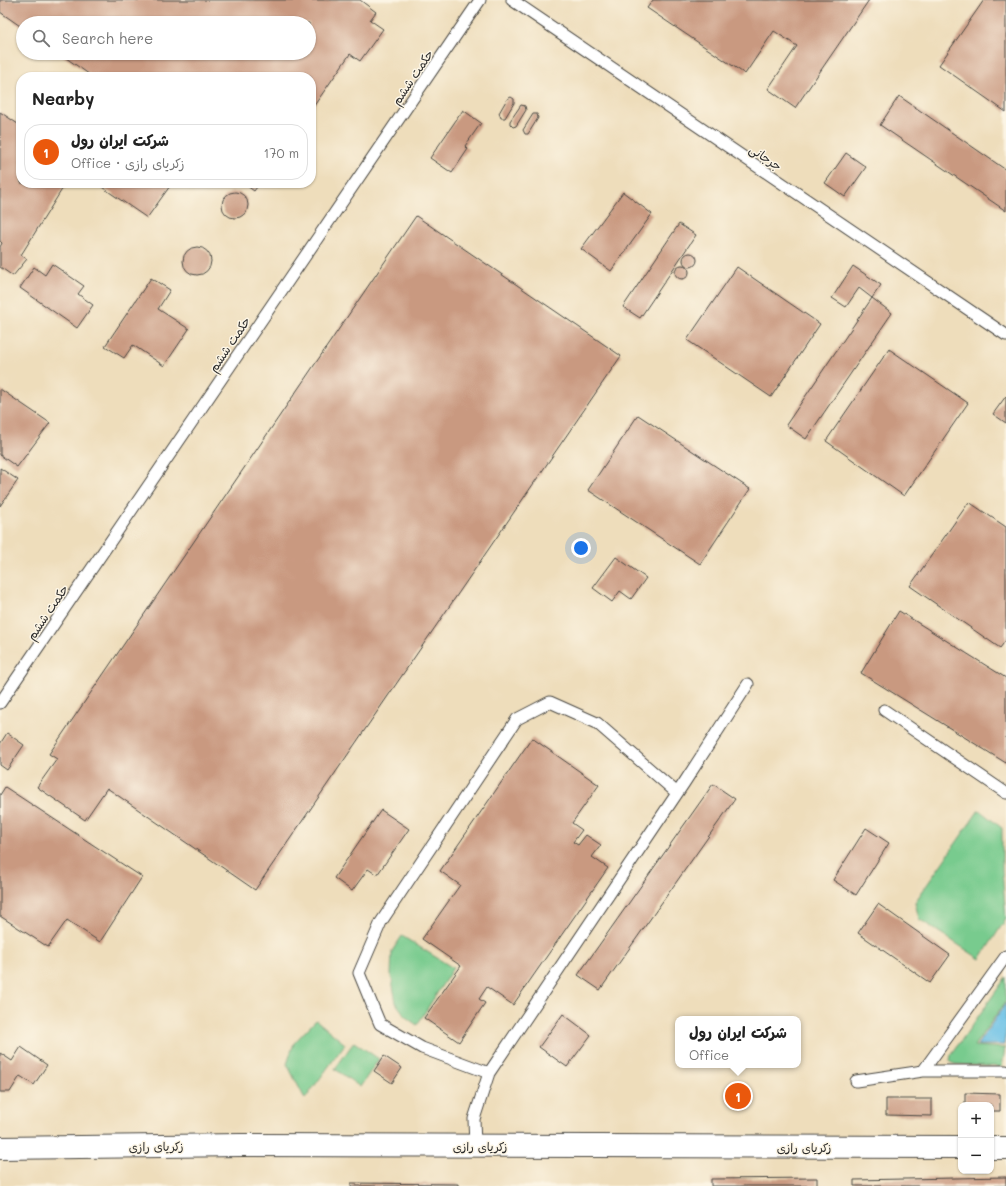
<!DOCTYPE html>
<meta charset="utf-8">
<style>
body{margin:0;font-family:Mali,"Playpen Sans Arabic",sans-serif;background:#f2f2f2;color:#222}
.controls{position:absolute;right:12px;bottom:12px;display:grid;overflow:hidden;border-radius:8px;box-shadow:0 1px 3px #0004}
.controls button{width:36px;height:36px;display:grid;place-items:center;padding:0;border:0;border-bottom:1px solid #e0e0e0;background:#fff;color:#222;font:20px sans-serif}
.you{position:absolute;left:581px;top:548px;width:14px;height:14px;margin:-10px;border:3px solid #fff;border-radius:50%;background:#1a73e8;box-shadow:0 0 0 6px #1a73e833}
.badge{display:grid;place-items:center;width:26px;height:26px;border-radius:50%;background:#ea580c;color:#fff;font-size:13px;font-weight:700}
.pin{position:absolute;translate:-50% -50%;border:2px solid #fff;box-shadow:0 1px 4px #0006}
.popup{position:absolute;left:675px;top:1016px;width:126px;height:52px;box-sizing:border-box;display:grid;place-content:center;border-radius:8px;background:#fff;filter:drop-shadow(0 1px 3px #0005);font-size:13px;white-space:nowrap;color:#767676}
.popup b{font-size:15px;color:#222}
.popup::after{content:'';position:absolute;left:50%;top:100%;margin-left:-8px;border:8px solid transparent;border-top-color:#fff}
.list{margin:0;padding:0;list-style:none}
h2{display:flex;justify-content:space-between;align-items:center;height:52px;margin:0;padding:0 16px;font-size:17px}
h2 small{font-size:13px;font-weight:400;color:#767676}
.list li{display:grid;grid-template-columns:26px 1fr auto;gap:12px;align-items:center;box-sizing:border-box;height:56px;margin:0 8px 8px;padding:0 8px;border:1px solid #e0e0e0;border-radius:16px}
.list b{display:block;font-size:15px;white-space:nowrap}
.list p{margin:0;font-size:13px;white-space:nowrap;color:#767676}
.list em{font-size:13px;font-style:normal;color:#767676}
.icon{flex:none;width:22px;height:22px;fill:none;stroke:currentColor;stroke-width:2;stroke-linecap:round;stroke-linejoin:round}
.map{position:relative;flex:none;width:1006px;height:1186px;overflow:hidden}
.search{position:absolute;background:#fff;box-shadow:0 1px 3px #0004;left:16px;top:16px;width:300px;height:44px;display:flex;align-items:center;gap:10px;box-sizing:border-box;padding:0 14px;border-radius:22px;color:#767676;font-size:15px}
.panel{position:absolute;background:#fff;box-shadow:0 1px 3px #0004;left:16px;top:72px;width:300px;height:116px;border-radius:16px}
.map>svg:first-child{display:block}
.green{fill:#78cb8e;stroke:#527b5c}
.water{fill:#6ac1e7;stroke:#4a7689}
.building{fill:#c99980}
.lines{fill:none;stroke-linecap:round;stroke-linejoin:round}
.service-casing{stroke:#484641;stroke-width:13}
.tertiary-casing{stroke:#484641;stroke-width:24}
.service{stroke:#fff;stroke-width:11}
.tertiary{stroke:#fff;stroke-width:22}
.labels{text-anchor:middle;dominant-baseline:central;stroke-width:3;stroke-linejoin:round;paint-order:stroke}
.street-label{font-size:12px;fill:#2b2b2b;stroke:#fcf5e5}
</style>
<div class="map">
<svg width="1006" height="1186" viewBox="0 0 1006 1186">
<rect width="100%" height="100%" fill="#fcf5e5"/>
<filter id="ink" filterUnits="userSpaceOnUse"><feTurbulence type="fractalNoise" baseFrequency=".025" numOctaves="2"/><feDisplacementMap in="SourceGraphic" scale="8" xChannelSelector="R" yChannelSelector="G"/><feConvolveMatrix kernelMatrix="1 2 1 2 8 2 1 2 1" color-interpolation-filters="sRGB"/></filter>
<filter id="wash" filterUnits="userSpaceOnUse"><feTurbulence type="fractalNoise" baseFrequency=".012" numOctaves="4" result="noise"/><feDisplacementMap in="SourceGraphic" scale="16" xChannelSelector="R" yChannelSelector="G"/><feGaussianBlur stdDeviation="0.9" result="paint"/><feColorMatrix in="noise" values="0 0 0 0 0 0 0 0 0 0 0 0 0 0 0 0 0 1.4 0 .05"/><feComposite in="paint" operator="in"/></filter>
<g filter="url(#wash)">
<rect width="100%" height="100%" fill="#edb"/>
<path class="green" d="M 979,810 L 1002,828 L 1002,869 L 1006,919 L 980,959 L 919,919 L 915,902 Z
M 402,936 L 453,968 L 417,1025 L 407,1018 L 396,1003 L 391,974 L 392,951 Z
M 1006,977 L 1006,1001 L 974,1046 L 1005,1048 L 1002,1067 L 954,1064 L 950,1061 L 951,1055 Z
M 316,1020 L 345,1044 L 305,1099 L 287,1064 L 294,1043 Z
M 354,1042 L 379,1059 L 360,1087 L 335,1069 Z"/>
<path class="water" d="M 1006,1003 L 1006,1032 L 1004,1045 L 977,1045 Z"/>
<g id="blocks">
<path class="building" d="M 0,0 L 360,0 L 376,12 L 370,20 L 383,29 L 360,61 L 350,54 L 311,110 L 311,77 L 93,77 L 59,53 L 309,53 L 309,23 L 23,23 L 23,28 L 0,12 Z
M 653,0 L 869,0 L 795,108 L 768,89 L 797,46 L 774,31 L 745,74 L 647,8 Z
M 984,0 L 1006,0 L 1006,112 L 939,65 Z
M 899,96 L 1006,170 L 1006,211 L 880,125 Z
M 511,97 L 514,99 L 514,103 L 505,118 L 501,118 L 499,113 L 507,99 Z
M 521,105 L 525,106 L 526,110 L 516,126 L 513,127 L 510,124 L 510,121 Z
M 463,110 L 481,123 L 465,146 L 468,149 L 452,173 L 430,158 Z
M 0,112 L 21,126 L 21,183 L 66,183 L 21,255 L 27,259 L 13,276 L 0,267 L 0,247 L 2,243 L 0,241 Z
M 533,114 L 537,114 L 538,118 L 528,134 L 525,134 L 523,130 Z
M 846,153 L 866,167 L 845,197 L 825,183 Z
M 96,183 L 165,183 L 170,186 L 147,218 Z
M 243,183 L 260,183 L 254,191 Z
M222 205a13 13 0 1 1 26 0a13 13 0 1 1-26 0Z
M 623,192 L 652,214 L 611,271 L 581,249 Z
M 416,216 L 621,356 L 255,890 L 107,788 L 85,820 L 37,787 L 57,759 L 49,754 Z
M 679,224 L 696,235 L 640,318 L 623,307 Z
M183 261a14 14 0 1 1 28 0a14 14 0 1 1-28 0Z
M683 260a7 7 0 1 1 14 0a7 7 0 1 1-14 0Z
M 52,264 L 84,286 L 78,294 L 93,305 L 77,328 L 20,288 L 34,267 L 45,275 Z
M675 272a7 7 0 1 1 14 0a7 7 0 1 1-14 0Z
M 853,266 L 881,285 L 872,298 L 859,288 L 846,307 L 832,298 Z
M 737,267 L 820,324 L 771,397 L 687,340 Z
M 151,278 L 170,290 L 158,309 L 189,329 L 164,366 L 133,345 L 124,358 L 105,346 Z
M 872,298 L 892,313 L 806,439 L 786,425 Z
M 889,349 L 968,403 L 904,496 L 826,441 Z
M 0,389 L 50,423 L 17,467 L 0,455 Z
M 1006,396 L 1006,423 L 993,414 Z
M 638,415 L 750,489 L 700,564 L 588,490 Z
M 0,468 L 18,480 L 0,506 Z
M 969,502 L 1006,527 L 1006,640 L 1000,648 L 910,586 Z
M 616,557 L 646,578 L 631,599 L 620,591 L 612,602 L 593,588 Z
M 899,611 L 1006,678 L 1006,763 L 861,673 Z
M 7,733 L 24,745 L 7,770 L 0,765 L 0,744 Z
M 532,738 L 599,785 L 572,823 L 582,830 L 573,842 L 578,845 L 586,835 L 601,845 L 592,857 L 608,868 L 513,1005 L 487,987 L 479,999 L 485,1003 L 459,1042 L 424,1018 L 461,966 L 422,939 L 460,885 L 440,871 Z
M 713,784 L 735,799 L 600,990 L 578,975 Z
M 5,787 L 142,877 L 100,942 L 67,920 L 48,947 L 0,916 L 0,795 Z
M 381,810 L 409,829 L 377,875 L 368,869 L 352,891 L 334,878 Z
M 866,828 L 889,843 L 856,895 L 833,880 Z
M 878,904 L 950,955 L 930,983 L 858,933 Z
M 563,1014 L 591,1035 L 567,1067 L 539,1047 Z
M 21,1047 L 47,1065 L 34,1085 L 20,1076 L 10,1092 L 0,1092 L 0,1053 L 12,1061 Z
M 384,1056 L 402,1068 L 392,1083 L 374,1071 Z
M 965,1093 L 1000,1094 L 1000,1111 L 991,1111 L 991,1105 L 965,1105 Z
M 886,1099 L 932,1099 L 932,1116 L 886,1115 Z
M 1006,1177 L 1006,1186 L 854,1186 L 854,1180 Z
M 817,1178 L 817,1186 L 711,1186 L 711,1179 Z
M 351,1183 L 458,1184 L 458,1186 L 351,1186 Z"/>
</g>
</g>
<g filter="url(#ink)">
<use href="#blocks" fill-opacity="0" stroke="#484641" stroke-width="1"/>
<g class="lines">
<g class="service-casing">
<path id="service" d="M 512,0 L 1006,335
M 0,703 L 480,0
M 884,710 L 1006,793
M 923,1071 L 1006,956
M 489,1073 L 422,1048 L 380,1024 L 359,973 L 381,922 L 517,719 L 550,702 L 597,723 L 677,793
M 856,1081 L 923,1071 L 1006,1071
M 475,1146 L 474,1119 L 489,1073 L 684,783 L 748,684"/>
</g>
<g class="tertiary-casing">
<path id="tertiary" d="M 0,1148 L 241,1145 L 961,1147
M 991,1148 L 1006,1148"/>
</g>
<use href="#service" class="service"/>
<use href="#tertiary" class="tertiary"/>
</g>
</g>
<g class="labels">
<g class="street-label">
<text transform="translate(412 77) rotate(-56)">حکمت ششم</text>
<text transform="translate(766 157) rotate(34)">جرجانی</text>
<text transform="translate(229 344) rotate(-56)">حکمت ششم</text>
<text transform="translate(47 612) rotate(-56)">حکمت ششم</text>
<text transform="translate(156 1146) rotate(-1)">زکریای رازی</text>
<text x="480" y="1146">زکریای رازی</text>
<text x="804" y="1147">زکریای رازی</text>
</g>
</g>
</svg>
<div class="controls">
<button>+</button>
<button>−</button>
</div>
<div class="you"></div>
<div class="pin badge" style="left:738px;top:1096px">1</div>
<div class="popup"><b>شرکت ایران رول</b>Office</div>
<div class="search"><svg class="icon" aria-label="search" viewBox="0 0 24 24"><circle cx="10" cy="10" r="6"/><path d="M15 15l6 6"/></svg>Search here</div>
<section class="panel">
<h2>Nearby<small></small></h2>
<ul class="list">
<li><span class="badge">1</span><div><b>شرکت ایران رول</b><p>Office · زکریای رازی</p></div><em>170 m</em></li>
</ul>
</section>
</div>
